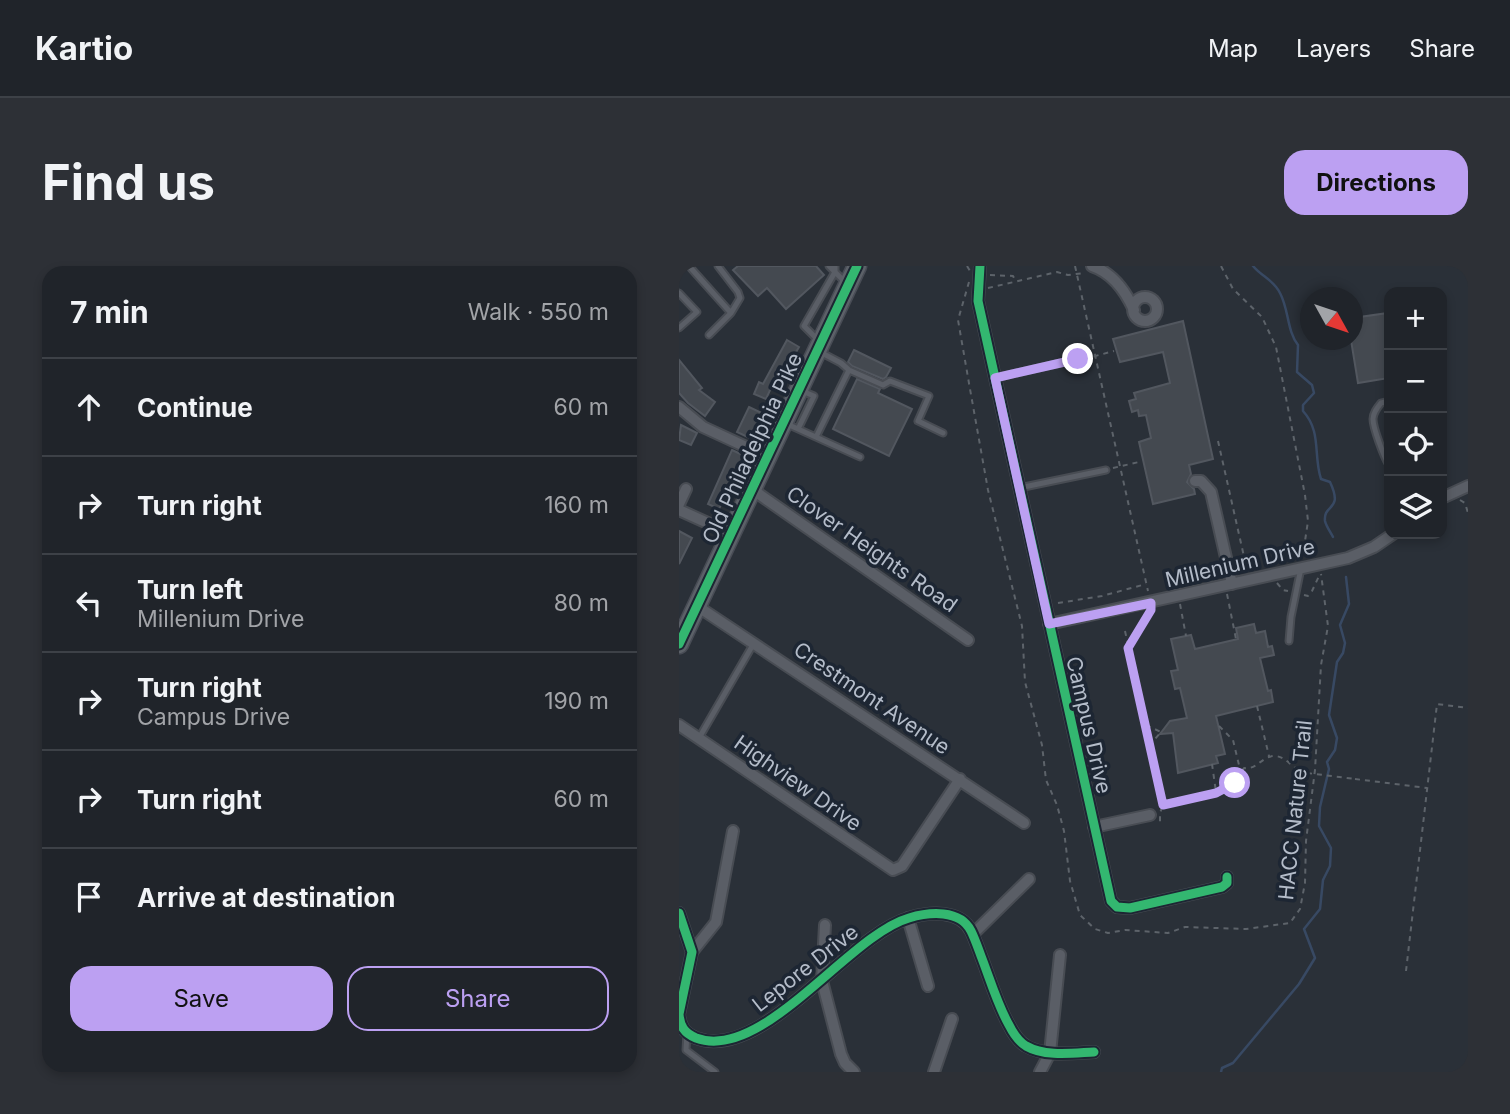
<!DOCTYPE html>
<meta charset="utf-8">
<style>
body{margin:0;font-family:Inter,sans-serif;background:#2d3036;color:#f1f3f6}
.controls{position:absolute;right:21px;top:21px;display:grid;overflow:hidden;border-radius:14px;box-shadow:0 4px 10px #0003}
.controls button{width:63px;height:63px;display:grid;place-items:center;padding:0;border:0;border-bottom:2px solid #3d4147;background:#20242a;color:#f1f3f6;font:35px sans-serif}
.compass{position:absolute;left:621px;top:21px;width:63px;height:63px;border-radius:50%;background:#20242a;box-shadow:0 4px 10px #0003;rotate:130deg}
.stop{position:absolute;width:21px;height:21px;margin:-16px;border:5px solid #bca0f2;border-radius:50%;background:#fff}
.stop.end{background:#bca0f2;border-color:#fff;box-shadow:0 2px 7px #0008}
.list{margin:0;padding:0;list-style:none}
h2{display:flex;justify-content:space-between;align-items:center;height:91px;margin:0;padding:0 28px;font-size:30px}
h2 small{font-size:23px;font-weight:400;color:#a2a4a8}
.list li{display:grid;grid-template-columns:46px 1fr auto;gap:21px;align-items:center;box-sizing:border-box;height:98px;padding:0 28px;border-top:2px solid #3d4147}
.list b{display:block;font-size:26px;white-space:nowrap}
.list p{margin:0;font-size:23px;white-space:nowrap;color:#a2a4a8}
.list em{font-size:23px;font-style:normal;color:#a2a4a8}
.actions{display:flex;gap:14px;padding:21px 28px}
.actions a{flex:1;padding:16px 0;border:2px solid #bca0f2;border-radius:21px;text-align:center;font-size:24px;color:#bca0f2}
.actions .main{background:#bca0f2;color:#111}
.icon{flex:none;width:38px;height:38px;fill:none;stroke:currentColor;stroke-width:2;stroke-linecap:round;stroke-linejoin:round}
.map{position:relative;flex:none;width:789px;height:806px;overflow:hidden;border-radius:21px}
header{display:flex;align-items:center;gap:42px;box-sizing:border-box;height:98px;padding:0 35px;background:#20242a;border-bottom:2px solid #3d4147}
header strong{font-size:33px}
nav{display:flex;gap:38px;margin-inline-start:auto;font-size:24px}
.intro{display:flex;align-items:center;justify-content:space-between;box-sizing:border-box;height:168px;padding:0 42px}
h1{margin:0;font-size:49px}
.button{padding:18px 32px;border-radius:21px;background:#bca0f2;color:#111;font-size:24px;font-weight:700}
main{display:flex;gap:42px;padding:0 42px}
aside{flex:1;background:#20242a;border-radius:21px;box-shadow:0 4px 10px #0003}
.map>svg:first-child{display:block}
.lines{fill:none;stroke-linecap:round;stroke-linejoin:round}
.stream{stroke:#384963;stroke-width:2.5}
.building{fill:#444950;stroke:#52575f;stroke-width:2}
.service-casing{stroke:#484c53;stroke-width:9}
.minor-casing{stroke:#484c53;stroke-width:14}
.primary-casing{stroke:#484c55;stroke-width:21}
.path{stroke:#5d636a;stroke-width:2;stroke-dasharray:5 5;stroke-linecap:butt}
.service{stroke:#5a5e66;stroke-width:5}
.minor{stroke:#5a5e66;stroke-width:10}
.primary{stroke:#5c6168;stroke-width:18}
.path-bridge{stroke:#5d636a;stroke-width:2;stroke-dasharray:5 5;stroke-linecap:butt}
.cycleway-casing{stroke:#1d2633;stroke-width:13}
.cycleway{stroke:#33b770;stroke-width:9}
.route{stroke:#bca0f2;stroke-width:9}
.labels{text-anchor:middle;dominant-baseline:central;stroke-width:7;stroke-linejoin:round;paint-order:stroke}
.street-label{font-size:21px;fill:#b4bcc9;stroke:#1d2633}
</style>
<header>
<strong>Kartio</strong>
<nav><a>Map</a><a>Layers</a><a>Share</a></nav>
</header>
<div class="intro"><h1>Find us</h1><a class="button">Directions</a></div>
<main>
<aside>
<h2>7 min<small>Walk · 550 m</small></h2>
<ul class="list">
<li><svg class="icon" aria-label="ahead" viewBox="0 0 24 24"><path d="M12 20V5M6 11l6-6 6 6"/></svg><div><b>Continue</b></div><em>60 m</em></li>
<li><svg class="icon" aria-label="right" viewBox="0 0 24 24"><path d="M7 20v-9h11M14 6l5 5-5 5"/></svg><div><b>Turn right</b></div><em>160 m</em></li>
<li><svg class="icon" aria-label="left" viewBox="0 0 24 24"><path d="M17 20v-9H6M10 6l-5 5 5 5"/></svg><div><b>Turn left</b><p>Millenium Drive</p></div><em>80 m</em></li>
<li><svg class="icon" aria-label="right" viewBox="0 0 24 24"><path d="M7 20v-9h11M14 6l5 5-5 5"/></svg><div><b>Turn right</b><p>Campus Drive</p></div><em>190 m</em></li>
<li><svg class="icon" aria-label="right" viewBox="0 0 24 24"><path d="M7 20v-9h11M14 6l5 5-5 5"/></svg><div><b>Turn right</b></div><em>60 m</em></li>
<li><svg class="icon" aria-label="arrive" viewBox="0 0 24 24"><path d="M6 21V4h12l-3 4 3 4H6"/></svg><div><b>Arrive at destination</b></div></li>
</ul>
<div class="actions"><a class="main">Save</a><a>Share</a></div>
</aside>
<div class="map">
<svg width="789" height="806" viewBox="0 0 789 806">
<rect width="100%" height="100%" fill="#2a3038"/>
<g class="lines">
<path class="stream" d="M 574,0 C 583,11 595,14 601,27 C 610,44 608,65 619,79 L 618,106 L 633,119 L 635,127 L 624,139 L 624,145 C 643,166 634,189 642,213 L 651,216 C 665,246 644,237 646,255 C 647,260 652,267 654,271
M 542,806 L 543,802 L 554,797 L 620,718 L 636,692 L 625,663 L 641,643 L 644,614 L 651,600 L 652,582 L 640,560 L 641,541 L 650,503 L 648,496 L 656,484 L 658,472 L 650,449 L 658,396 L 664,387 L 666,377 L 661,359 L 670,338 L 667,311"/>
</g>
<path class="building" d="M 59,0 L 137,0 L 145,9 L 107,43 L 88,22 L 79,30 L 54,4 Z
M 709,47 L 710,112 L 679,117 L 672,74 L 674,52 Z
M 504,55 L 534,193 L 510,199 L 512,208 L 508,216 L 515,223 L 516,228 L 474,238 L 460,176 L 472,172 L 467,149 L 460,150 L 459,144 L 453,146 L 450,135 L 457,133 L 455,127 L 491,117 L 484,86 L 441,96 L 434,73 Z
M 108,74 L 120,81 L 101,113 L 97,111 L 87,133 L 75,128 L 80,116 L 84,118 Z
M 175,84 L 212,102 L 207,111 L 204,113 L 173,100 L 169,96 Z
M 0,94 L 23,122 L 20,124 L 36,136 L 26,150 L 9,137 L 0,127 Z
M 178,113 L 201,123 L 199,127 L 233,143 L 210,190 L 154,163 Z
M 70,141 L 89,150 L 77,175 L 58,166 Z
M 2,159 L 18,167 L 12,179 L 0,174 Z
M 53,184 L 68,191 L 61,204 L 59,203 L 40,243 L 29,238 Z
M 0,265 L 13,272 L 0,298 Z
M 575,358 L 577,367 L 586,365 L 589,381 L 593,380 L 595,389 L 581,392 L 589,425 L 592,424 L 594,436 L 537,450 L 546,488 L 537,490 L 539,497 L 499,507 L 494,467 L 481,468 L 491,455 L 508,452 L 501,422 L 496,423 L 492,405 L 499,404 L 492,373 L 512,369 L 516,383 L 559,373 L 557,362 Z"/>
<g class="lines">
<g class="service-casing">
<path id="service" d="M 10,0 L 52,47 L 30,69
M 39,0 L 59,26 L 61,32 L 52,47
M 150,0 L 167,17
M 0,27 L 18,46 L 0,62
M 139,74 L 125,60 L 156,6 L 156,0
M 141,86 L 162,97 L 170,104 L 204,119 L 211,115 L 250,130 L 239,155 L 264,167
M 316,112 L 399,93
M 710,135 L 702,137 C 698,142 694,147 694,153 C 694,162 705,191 710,199
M 108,158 L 181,191
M 119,163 L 135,130 L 123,125
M 137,171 L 170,104
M 340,222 L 427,204
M 610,375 L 612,351 L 622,302
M 20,472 L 75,377
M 8,767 L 7,784 L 36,806"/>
</g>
<g class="minor-casing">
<path id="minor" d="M 301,0 L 299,35 L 432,635 L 438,641 L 451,642 L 543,621 L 548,617 L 548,611
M 413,0 C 434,7 446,24 455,44
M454 43a12 12 0 1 1 24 0a12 12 0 1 1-24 0Z
M 0,141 L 24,161 L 89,191
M 516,215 L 522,215 L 532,226 L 553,318
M 74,224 L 289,374
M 763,232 L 789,220
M 0,238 L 7,223
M 0,244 L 53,268
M 18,340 L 345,557
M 370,358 L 669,292 L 695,281 L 714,268
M 0,459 L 214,604 L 223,600 L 281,513
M 415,561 L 471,549
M 0,647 L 13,686 L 0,748 C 1,760 5,767 17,772 C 83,797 170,669 230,652 C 250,646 281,643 292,665 C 296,673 299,682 302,690 C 311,713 318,738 330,759 C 334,767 339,775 347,780 C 366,791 394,787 415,786
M 229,652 L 249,720
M 146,659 L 143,715 L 162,788 L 166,797 L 175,806
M 294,668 L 350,613
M 13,686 L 37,656 L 54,565
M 255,806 L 273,753
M 361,806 L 371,787 L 381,689"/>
</g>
<g class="primary-casing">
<path id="primary" d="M 0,378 L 178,0"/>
</g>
<path class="path" d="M 288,0 L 291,5
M 396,0 L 469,325
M 542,0 L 554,23 L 583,51 L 597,81 L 626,229 L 629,255 L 626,275 L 628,281 L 636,288
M 311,9 L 334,10 L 337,16
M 290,16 L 279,54 L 291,123 L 309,224 L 343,360 L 346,416 L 363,479 L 367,514 L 378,539 L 385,565 L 391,615 L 401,649 L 416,663 L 429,667 L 446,664 L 489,667 L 506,661 L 567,663 L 611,657 L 621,643 L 626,617 L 627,575 L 636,504 L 642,399 L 649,360 L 642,308
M 309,22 L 378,6 L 389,9 L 405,7
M 456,54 L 468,59 L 482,50
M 405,93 L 435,85
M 539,175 L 566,295 L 563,303
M 434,202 L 460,196
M 781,234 L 786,237 L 789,247
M 598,317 L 604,324 L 609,325
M 548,328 L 557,373
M 625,329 L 629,330 L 633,325 L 641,308
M 379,337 L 423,330 L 467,318
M 501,338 L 507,370
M 446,365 L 484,539 L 481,547 L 481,558
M 449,382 L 471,347
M 578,440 L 590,490
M 467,459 L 482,466 L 471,479
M 540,460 L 554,474 L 560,499 L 564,501
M 533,498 L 537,526
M 676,513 L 748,522
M 484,539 L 537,527 L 551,521 L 565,502 C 579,504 583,489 597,490 C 610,492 614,505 628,507
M 727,705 L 758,438 L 789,442"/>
<use href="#service" class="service"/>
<use href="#minor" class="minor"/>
<use href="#primary" class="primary"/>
<path class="path-bridge" d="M 628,507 L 676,513"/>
<g class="cycleway-casing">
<path id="cycleway" d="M 301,0 L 299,35 L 432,635 L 438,641 L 451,642 L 543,621 L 548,617 L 548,611
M 0,378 L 178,0
M 0,647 L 13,686 L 0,748 C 1,760 5,767 17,772 C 83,797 170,669 230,652 C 250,646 281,643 292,665 C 296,673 299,682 302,690 C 311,713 318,738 330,759 C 334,767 339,775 347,780 C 366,791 394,787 415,786"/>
</g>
<use href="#cycleway" class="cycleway"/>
</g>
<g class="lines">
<path class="route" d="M 399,93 L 316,112 L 370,358 L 472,337 L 472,344 L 449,382 L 484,539 L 537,527 L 556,517"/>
</g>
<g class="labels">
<g class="street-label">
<text transform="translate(73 182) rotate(-65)">Old Philadelphia Pike</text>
<text transform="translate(193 283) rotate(35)">Clover Heights Road</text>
<text transform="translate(561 297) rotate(-13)">Millenium Drive</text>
<text transform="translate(193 432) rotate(34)">Crestmont Avenue</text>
<text transform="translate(410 459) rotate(77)">Campus Drive</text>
<text transform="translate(119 517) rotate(35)">Highview Drive</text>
<text transform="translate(616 544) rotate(-84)">HACC Nature Trail</text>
<text transform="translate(126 702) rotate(-38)">Lepore Drive</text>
</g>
</g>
</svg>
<div class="controls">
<button>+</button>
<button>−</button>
<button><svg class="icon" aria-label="locate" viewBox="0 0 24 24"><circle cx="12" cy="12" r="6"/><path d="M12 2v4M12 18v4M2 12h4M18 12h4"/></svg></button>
<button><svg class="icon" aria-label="layers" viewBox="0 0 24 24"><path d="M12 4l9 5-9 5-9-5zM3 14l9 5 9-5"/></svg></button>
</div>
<svg class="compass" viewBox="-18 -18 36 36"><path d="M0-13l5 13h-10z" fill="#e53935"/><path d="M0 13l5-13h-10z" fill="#a2a4a8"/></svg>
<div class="stop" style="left:556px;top:517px"></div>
<div class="stop end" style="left:399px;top:93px"></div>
</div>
</main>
